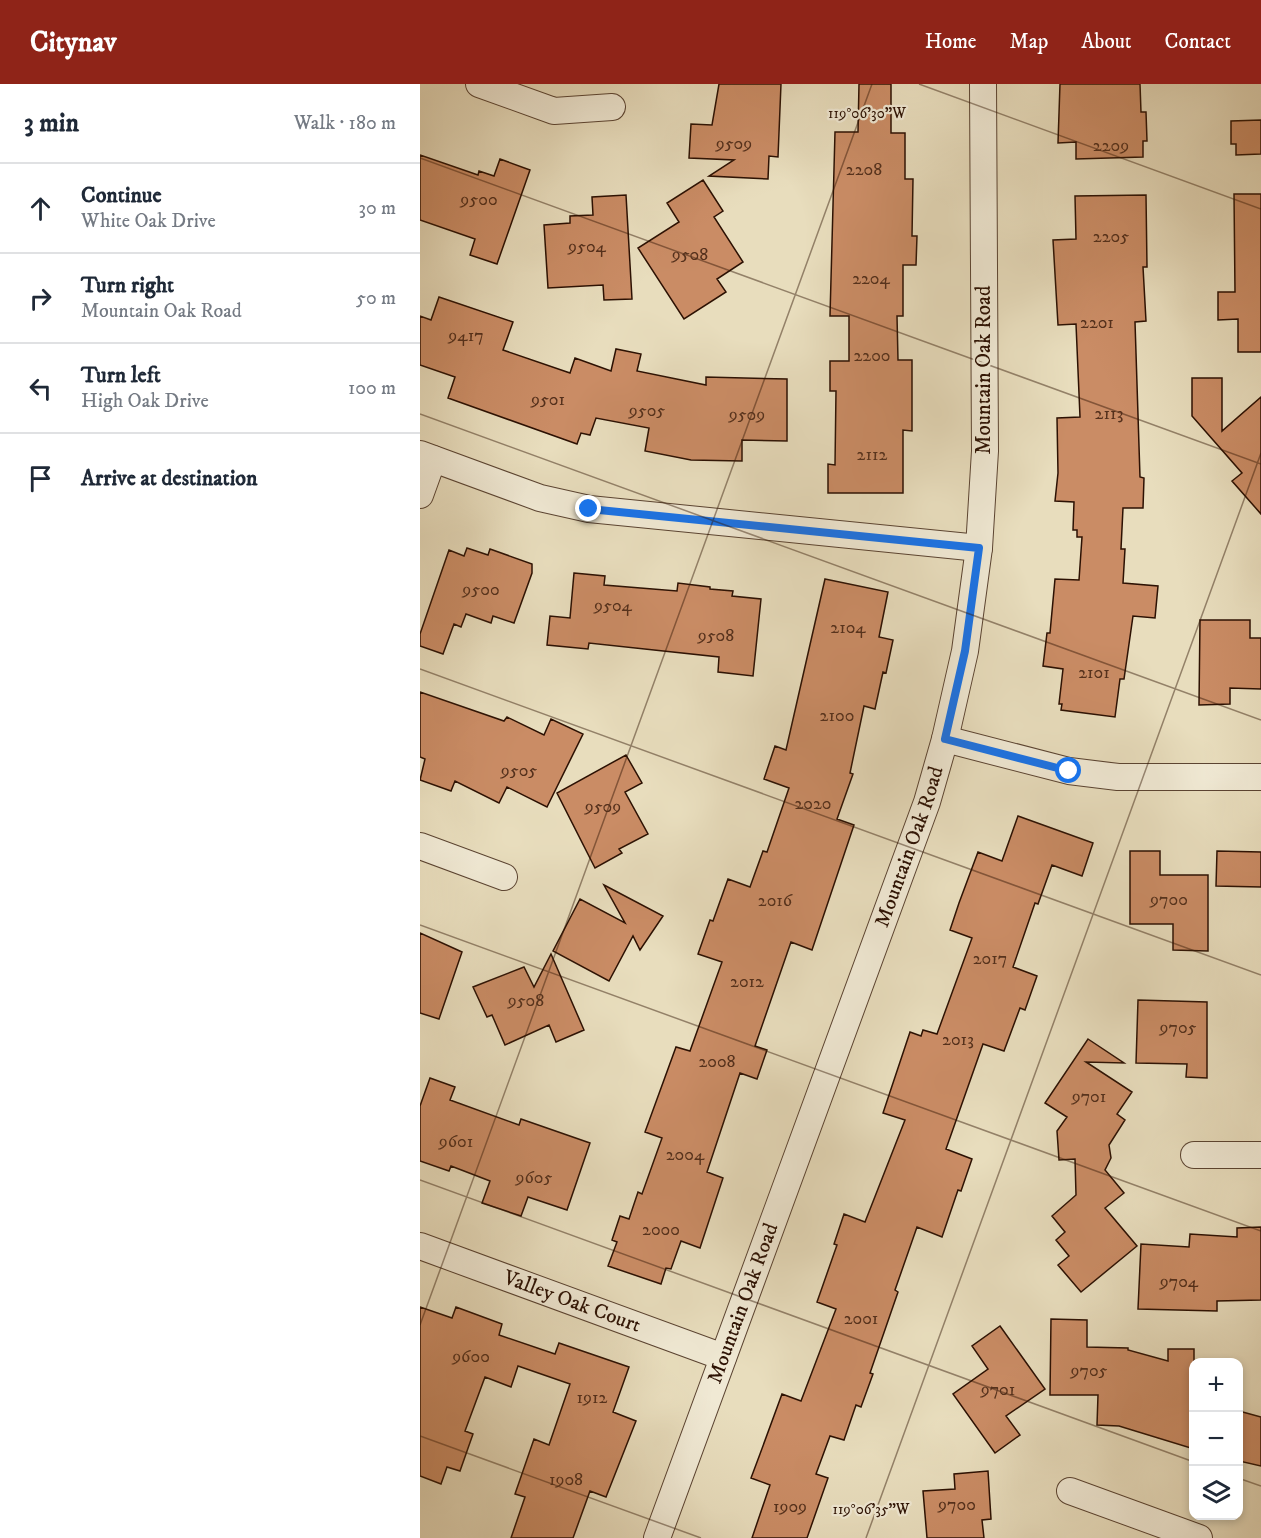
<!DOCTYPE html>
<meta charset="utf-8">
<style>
body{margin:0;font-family:"IM FELL DW Pica",serif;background:#f6f6f7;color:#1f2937}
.controls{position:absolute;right:18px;bottom:18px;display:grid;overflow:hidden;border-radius:12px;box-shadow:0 3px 9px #0003}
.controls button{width:54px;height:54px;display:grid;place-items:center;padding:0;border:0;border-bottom:2px solid #e0e1e3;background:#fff;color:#1f2937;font:30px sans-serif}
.stop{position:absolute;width:18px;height:18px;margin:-14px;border:4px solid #1a73e8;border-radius:50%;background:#fff}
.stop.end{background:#1a73e8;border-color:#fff;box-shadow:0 2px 6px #0008}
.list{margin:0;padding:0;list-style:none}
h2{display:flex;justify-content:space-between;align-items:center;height:78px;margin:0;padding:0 24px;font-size:26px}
h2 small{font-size:20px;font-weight:400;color:#747a83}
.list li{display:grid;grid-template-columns:39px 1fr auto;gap:18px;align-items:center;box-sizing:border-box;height:90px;padding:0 24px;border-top:2px solid #e0e1e3}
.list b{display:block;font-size:22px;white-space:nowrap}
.list p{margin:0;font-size:20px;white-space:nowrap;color:#747a83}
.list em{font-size:20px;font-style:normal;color:#747a83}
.icon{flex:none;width:33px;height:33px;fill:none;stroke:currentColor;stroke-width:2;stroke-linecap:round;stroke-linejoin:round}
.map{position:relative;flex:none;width:841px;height:1454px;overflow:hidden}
header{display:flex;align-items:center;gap:36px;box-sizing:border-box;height:84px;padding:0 30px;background:#8f2418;color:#fff}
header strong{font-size:28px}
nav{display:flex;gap:33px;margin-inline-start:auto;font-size:21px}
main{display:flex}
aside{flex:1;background:#fff}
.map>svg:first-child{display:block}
.building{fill:#ca8c65;stroke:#2c1103;stroke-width:1.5}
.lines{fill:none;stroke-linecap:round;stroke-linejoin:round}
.minor-casing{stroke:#5b4432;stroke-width:28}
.minor{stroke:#f0e9d4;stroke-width:26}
.route{stroke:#1a73e8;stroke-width:8}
.ticks{fill:none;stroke:#2c1103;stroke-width:1.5;stroke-opacity:0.45}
.labels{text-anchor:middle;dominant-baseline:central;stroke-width:4.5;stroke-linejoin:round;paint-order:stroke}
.number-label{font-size:18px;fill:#54301c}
.street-label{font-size:21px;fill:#2c1103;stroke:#f0e9d4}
.ticks-label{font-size:15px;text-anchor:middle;fill:#2c1103;stroke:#f0e9d4;stroke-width:4.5;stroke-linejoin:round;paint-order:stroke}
</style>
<header>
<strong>Citynav</strong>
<nav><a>Home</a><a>Map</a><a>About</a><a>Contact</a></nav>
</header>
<main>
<aside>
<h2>3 min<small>Walk · 180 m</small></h2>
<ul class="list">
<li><svg class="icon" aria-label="ahead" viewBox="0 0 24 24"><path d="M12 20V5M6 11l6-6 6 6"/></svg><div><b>Continue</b><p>White Oak Drive</p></div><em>30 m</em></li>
<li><svg class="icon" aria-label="right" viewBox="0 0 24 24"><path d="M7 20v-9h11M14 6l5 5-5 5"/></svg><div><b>Turn right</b><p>Mountain Oak Road</p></div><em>50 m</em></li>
<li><svg class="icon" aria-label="left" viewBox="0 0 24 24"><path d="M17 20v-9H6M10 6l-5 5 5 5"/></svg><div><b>Turn left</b><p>High Oak Drive</p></div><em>100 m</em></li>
<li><svg class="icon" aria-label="arrive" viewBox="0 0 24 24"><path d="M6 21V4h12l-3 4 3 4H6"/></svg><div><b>Arrive at destination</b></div></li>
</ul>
</aside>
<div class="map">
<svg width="841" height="1454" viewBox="0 0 841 1454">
<rect width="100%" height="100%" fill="#e8ddbd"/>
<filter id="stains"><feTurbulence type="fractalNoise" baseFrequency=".00333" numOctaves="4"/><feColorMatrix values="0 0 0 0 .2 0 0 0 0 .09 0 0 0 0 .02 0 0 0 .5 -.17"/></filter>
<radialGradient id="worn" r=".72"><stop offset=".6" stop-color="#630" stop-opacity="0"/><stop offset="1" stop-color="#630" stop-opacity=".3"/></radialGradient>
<path class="building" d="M 299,0 L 361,0 L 358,73 L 349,72 L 348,95 L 289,92 L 314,76 L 269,74 L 271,40 L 292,41 Z
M 439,0 L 471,0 L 471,49 L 485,49 L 485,95 L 493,95 L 492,152 L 497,152 L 496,181 L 483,181 L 483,232 L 477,232 L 478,276 L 492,276 L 492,347 L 483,346 L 483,409 L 408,409 L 408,380 L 415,381 L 416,307 L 410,307 L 410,277 L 429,277 L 429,232 L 410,232 L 415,48 L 438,48 Z
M 640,0 L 720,0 L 721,28 L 726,28 L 727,57 L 723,57 L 723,73 L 656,75 L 656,58 L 638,59 Z
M 841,36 L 841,70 L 816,71 L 816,60 L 811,60 L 811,37 Z
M 0,71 L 58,91 L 59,87 L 74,92 L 80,75 L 110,86 L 77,180 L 50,171 L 55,155 L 0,136 Z
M 283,96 L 303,127 L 294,133 L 323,178 L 297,195 L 306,208 L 264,235 L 218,164 L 259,138 L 247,119 Z
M 814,110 L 841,110 L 841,268 L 818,268 L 818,235 L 798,236 L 798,208 L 815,208 Z
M 206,111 L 212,215 L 184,216 L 183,201 L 128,204 L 124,141 L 150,139 L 150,132 L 173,131 L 172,113 Z
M 726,111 L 727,183 L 723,183 L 726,237 L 715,238 L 720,393 L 724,394 L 723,424 L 703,424 L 701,465 L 705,465 L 703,499 L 738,502 L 735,534 L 713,532 L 704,595 L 700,595 L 695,633 L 641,626 L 642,620 L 639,620 L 643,585 L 623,582 L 627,549 L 630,549 L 635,495 L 659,496 L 662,453 L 657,453 L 657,446 L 653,446 L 654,418 L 635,417 L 638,389 L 637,334 L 660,333 L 656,240 L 638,241 L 633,156 L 656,155 L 655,112 Z
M 19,213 L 93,238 L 83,266 L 150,289 L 155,274 L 191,287 L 196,265 L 221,270 L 217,287 L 286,301 L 286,293 L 367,295 L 367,357 L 322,356 L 322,377 L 271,376 L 225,367 L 229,344 L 176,334 L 170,351 L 161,349 L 157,360 L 28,314 L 35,293 L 0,281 L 0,232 L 11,236 Z
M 772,294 L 802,294 L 802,347 L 841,313 L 841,430 L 812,397 L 822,389 L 772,332 Z
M 47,464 L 68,471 L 70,465 L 112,480 L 112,489 L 94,539 L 73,532 L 71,539 L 46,530 L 41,543 L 34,540 L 23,570 L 0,562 L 0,550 L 29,466 L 44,472 Z
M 154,489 L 185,492 L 184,501 L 257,507 L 258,499 L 290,503 L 290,505 L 313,507 L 312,512 L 341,515 L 333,592 L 298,588 L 299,573 L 169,559 L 168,565 L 127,561 L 130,532 L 150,534 Z
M 405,495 L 468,508 L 459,553 L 473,556 L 466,589 L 463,588 L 455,625 L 444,622 L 430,689 L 433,690 L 417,735 L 434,741 L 392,866 L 371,858 L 335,962 L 347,966 L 337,995 L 320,989 L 287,1088 L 303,1094 L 280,1164 L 261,1157 L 251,1185 L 246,1184 L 241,1200 L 188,1182 L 197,1158 L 192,1156 L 200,1132 L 209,1135 L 218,1108 L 222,1110 L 242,1054 L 225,1048 L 256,963 L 270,967 L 302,878 L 278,870 L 290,836 L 293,837 L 308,795 L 330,803 L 343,767 L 347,768 L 369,704 L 344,695 L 355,662 L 366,666 Z
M 780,536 L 830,536 L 830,554 L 841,554 L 841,605 L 810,604 L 810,620 L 779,621 Z
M 0,608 L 84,637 L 87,633 L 124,651 L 131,635 L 163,650 L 127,723 L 87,703 L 79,719 L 35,697 L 31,707 L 0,696 L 5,675 L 0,673 Z
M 206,671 L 222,699 L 205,708 L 228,750 L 199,765 L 202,769 L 175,784 L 137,709 Z
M 598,732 L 673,759 L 662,792 L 632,781 L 618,820 L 615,819 L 593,883 L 617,892 L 605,926 L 600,924 L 584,967 L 563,960 L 526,1065 L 552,1075 L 541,1107 L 538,1106 L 522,1153 L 497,1143 L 475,1206 L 478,1208 L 450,1289 L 453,1290 L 441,1323 L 436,1321 L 424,1356 L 410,1352 L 396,1390 L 408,1394 L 387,1454 L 332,1454 L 350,1401 L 331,1394 L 340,1370 L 362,1310 L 381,1317 L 416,1225 L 397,1218 L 417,1161 L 414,1160 L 424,1130 L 445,1138 L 485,1036 L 463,1029 L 490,948 L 501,952 L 503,946 L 517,950 L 552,854 L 530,846 L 539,819 L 558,768 L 582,777 Z
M 710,767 L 740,767 L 740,791 L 788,791 L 788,867 L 753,866 L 753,840 L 710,840 Z
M 797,767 L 841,768 L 841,803 L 796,802 Z
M 184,801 L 243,832 L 220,866 L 213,852 L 189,897 L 133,867 L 160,815 L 205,839 Z
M 0,849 L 42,868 L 19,935 L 0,929 Z
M 131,870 L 164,946 L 136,958 L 129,941 L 85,961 L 72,931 L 67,933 L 53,903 L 104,883 L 114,903 Z
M 718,916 L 787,918 L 787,994 L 766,993 L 767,980 L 716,979 Z
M 668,955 L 704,979 L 666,978 L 712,1008 L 697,1030 L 705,1036 L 689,1061 L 691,1074 L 685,1086 L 704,1109 L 685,1124 L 717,1162 L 661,1208 L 638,1181 L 649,1172 L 636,1156 L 645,1148 L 632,1132 L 656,1111 L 655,1075 L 639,1076 L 637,1047 L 647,1033 L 625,1019 Z
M 10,994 L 35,1003 L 30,1016 L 99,1041 L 101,1035 L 170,1059 L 147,1126 L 108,1113 L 101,1132 L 62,1119 L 70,1097 L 31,1082 L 29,1087 L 0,1077 L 0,1022 Z
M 841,1143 L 841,1216 L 797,1217 L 797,1227 L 718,1225 L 721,1160 L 769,1163 L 770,1150 L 817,1153 L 817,1144 Z
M 0,1223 L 32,1234 L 36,1223 L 82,1240 L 79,1251 L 135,1270 L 139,1259 L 209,1283 L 193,1328 L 216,1337 L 186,1413 L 170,1407 L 153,1454 L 91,1454 L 105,1413 L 95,1410 L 114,1355 L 129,1361 L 150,1300 L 98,1282 L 91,1303 L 65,1293 L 45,1347 L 53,1350 L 40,1387 L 27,1383 L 21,1400 L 0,1392 Z
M 631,1235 L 667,1236 L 667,1263 L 708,1264 L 708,1266 L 748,1277 L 748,1265 L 774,1265 L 774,1365 L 699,1342 L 677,1341 L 678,1311 L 630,1311 Z
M 580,1242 L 625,1305 L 586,1332 L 600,1351 L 575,1369 L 533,1310 L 568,1285 L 552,1262 Z
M 819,1327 L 841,1333 L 841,1382 L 819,1377 Z
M 568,1387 L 571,1435 L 562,1436 L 564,1454 L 507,1454 L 503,1407 L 535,1405 L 534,1390 Z"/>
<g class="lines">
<g class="minor-casing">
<g id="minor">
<path d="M 59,0 L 134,27 L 192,23"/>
<path d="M 0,370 L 120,414 L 169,425 L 559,464"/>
<path d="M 0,411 L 13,375"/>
<path d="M 525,655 L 649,687 L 698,693 L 841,693"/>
<path d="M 0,762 L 84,793"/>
<path d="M 774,1071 L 841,1071"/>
<path id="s1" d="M 0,1162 L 303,1273"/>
<path d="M 650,1407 L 779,1454"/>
<path id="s2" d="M 237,1454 L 507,718 L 525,655 L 545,567 L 559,464 L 565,367 L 563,0"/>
</g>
</g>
<use href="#minor" class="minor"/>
</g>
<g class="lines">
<path class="route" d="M 169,425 L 559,464 L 545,567 L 525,655 L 649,687"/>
</g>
<path class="ticks" d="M 499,0 L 841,125M 0,74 L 841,380M 0,330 L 841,636M 0,585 L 841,891M 0,841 L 841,1147M 0,1096 L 774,1378M 0,1241 L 452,0M 0,1352 L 281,1454M 818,1394 L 841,1402M 446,1454 L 841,369"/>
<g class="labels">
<g class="number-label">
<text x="314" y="60">9509</text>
<text x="691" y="62">2209</text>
<text x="444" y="86">2208</text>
<text x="59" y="116">9500</text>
<text x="691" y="153">2205</text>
<text x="167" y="163">9504</text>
<text x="270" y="171">9508</text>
<text x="451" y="195">2204</text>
<text x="677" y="239">2201</text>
<text x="46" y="252">9417</text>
<text x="452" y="272">2200</text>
<text x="128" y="316">9501</text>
<text x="227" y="327">9505</text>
<text x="689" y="330">2113</text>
<text x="327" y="331">9509</text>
<text x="452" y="371">2112</text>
<text x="61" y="506">9500</text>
<text x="193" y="522">9504</text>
<text x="428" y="544">2104</text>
<text x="296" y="552">9508</text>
<text x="674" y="589">2101</text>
<text x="417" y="632">2100</text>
<text x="99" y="687">9505</text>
<text x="393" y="720">2020</text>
<text x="183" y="723">9509</text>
<text x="749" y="816">9700</text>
<text x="355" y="817">2016</text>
<text x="570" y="875">2017</text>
<text x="327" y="898">2012</text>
<text x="106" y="917">9508</text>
<text x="758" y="944">9705</text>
<text x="538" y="956">2013</text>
<text x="297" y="978">2008</text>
<text x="669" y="1013">9701</text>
<text x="36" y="1058">9601</text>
<text x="265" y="1071">2004</text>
<text x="114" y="1094">9605</text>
<text x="241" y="1146">2000</text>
<text x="759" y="1198">9704</text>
<text x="441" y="1235">2001</text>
<text x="51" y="1273">9600</text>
<text x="669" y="1287">9705</text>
<text x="578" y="1306">9701</text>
<text x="172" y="1314">1912</text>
<text x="146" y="1396">1908</text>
<text x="537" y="1421">9700</text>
<text x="370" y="1423">1909</text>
</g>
<g class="street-label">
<text transform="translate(564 286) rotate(-90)">Mountain Oak Road</text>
<text stroke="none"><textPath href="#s2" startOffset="736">Mountain Oak Road</textPath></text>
<text stroke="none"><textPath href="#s1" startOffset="162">Valley Oak Court</textPath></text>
<text stroke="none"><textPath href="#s2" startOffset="250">Mountain Oak Road</textPath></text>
</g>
</g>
<g class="ticks-label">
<text x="447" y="34">119°06'30"W</text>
<text x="451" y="1430">119°06'35"W</text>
</g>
<rect width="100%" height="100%" filter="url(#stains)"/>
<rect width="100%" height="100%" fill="url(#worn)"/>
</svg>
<div class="controls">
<button>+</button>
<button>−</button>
<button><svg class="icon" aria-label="layers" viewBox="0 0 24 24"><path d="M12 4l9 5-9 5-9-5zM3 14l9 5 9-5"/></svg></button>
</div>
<div class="stop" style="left:649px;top:687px"></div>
<div class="stop end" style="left:169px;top:425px"></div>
</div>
</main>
